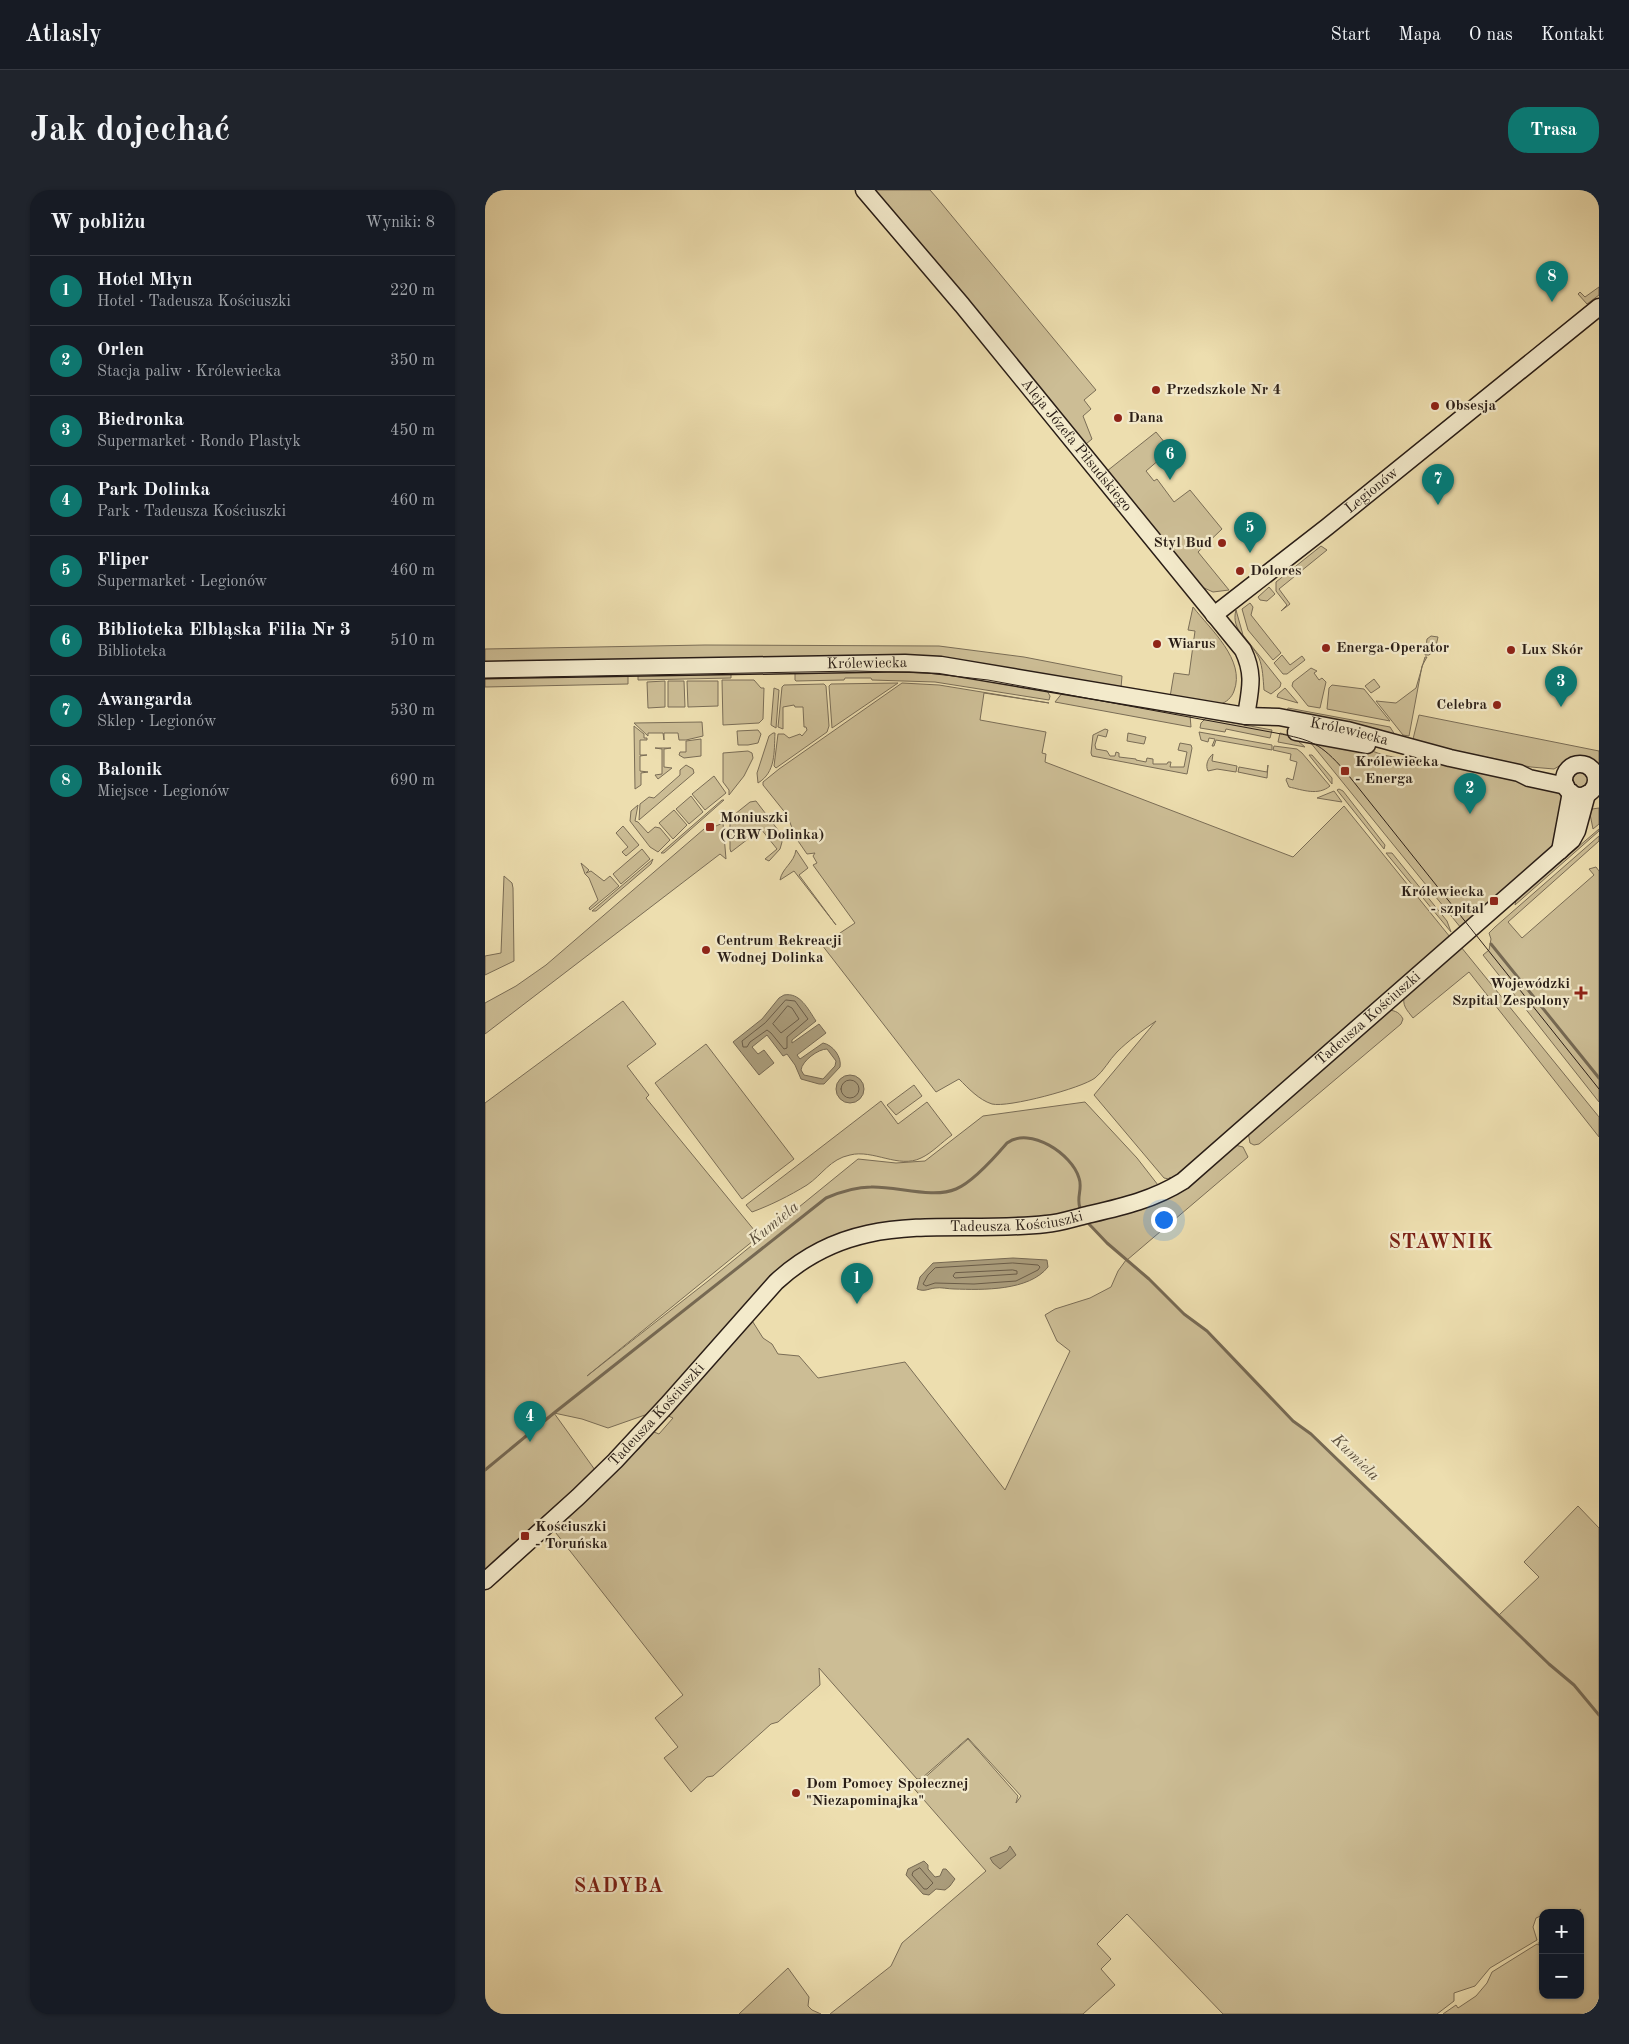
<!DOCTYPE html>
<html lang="pl">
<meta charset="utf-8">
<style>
body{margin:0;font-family:"Old Standard TT",serif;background:#20242c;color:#f1f3f6}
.controls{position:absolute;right:15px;bottom:15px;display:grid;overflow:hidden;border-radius:10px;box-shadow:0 1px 4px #0004}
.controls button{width:45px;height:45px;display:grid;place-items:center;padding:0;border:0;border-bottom:1px solid #363941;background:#171b24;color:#f1f3f6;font:25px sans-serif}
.you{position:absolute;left:678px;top:1029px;width:18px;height:18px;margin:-12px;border:4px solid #fff;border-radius:50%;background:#1a73e8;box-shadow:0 0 0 8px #1a73e833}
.badge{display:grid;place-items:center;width:32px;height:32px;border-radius:50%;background:#0f766e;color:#fff;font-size:16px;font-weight:700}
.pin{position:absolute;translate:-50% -41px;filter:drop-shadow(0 1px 2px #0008)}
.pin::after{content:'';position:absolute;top:26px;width:18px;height:15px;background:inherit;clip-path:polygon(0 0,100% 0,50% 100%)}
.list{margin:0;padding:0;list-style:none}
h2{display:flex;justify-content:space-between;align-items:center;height:65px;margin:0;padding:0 20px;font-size:21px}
h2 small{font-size:16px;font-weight:400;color:#9ea1a6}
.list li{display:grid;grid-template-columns:32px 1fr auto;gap:15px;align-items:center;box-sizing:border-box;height:70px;padding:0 20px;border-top:1px solid #363941}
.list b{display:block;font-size:19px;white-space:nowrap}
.list p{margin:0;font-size:16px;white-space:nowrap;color:#9ea1a6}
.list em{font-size:16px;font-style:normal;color:#9ea1a6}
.map{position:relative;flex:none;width:1114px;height:1824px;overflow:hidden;border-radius:20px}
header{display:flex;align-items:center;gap:30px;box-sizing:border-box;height:70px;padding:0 25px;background:#171b24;border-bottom:1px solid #363941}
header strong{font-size:24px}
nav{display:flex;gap:28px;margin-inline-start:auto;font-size:18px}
.intro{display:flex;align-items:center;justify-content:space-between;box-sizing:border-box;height:120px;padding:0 30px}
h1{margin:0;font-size:35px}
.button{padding:12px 22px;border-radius:20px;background:#0f766e;color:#fff;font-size:18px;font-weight:700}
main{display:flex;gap:30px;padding:0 30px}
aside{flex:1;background:#171b24;border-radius:20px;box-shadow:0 1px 4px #0004}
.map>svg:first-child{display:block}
.green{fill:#ccbd95;stroke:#7a6d56}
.water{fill:#aa9c7b;stroke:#766953;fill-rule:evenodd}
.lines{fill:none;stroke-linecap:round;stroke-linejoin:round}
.shore{stroke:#6a5c48;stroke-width:1}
.stream{stroke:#766953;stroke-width:3}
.secondary-casing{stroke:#291d16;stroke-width:19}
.secondary{stroke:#f3eacb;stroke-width:16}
.tram{stroke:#291d16;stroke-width:1}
.poi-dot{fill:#8f2418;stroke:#f3eacb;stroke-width:2}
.labels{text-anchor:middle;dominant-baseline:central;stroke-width:4.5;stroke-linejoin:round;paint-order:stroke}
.poi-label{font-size:15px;font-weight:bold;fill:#291d16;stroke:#f3eacb;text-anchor:start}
.street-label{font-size:15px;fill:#291d16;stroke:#f3eacb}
.water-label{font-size:16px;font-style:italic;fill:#5d503e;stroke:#f3eacb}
.district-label{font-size:20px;font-weight:bold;letter-spacing:1px;fill:#7a1f14;stroke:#f3eacb}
</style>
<header>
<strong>Atlasly</strong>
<nav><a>Start</a><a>Mapa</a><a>O nas</a><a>Kontakt</a></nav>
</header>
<div class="intro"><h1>Jak dojechać</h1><a class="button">Trasa</a></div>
<main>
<aside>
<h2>W pobliżu<small>Wyniki: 8</small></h2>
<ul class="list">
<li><span class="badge">1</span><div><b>Hotel Młyn</b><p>Hotel · Tadeusza Kościuszki</p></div><em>220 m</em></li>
<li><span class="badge">2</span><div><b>Orlen</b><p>Stacja paliw · Królewiecka</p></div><em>350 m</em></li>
<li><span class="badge">3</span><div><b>Biedronka</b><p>Supermarket · Rondo Plastyk</p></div><em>450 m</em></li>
<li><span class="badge">4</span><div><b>Park Dolinka</b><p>Park · Tadeusza Kościuszki</p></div><em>460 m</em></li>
<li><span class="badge">5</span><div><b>Fliper</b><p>Supermarket · Legionów</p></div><em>460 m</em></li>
<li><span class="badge">6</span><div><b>Biblioteka Elbląska Filia Nr 3</b><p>Biblioteka</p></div><em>510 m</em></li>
<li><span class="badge">7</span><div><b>Awangarda</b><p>Sklep · Legionów</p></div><em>530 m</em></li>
<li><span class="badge">8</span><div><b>Balonik</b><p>Miejsce · Legionów</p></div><em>690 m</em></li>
</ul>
</aside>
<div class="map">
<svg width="1114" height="1824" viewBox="0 0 1114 1824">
<rect width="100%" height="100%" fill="#eddeaf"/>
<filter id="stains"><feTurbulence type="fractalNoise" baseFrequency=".004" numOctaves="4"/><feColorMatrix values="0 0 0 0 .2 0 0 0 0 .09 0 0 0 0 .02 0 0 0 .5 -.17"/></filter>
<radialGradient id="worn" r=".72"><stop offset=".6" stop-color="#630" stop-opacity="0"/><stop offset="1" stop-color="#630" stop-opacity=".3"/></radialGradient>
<path class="green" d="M 390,0 L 445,0 L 452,8 L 611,200 L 599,210 L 606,219 L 598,226 L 607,249 L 601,254 Z
M 1114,97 L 1114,105 L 1102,114 L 1093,104 L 1095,102 L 1100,107 Z
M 671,242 L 694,270 L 684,279 L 675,269 L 661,281 L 669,291 L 672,289 L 689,312 L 705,300 L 737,339 L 713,362 L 744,400 L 728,402 L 717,397 L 622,281 Z
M 836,356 L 842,360 L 794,399 L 805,414 L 796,421 L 802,415 L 791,401 L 791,392 Z
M 784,397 L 790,404 L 782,411 L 775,410 L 773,407 Z
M 765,413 L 768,417 L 766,425 L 796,463 L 788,470 L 763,440 L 757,419 Z
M 708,417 C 725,439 761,470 749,501 C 747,507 741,513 735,514 C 724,516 697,509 685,507 L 689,483 L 704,485 L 710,441 L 703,440 Z
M 751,420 L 758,445 L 796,493 L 795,497 L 786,504 L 779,500 C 778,489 778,478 774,468 C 766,451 745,441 751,420 Z
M 946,446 L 953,447 L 950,460 L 944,465 L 940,465 L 942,449 Z
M 220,455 L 454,456 L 539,467 L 637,486 L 636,498 L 487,472 L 0,473 L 0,459 Z
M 797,465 L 805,475 L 817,466 L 820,470 L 802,484 L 798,484 L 789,473 Z
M 940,467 L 942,467 L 937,476 L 924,546 L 918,545 L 891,511 L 911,513 L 931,498 Z
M 826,478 L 832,481 L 829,483 L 834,490 L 837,488 L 841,492 L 835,518 L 823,516 L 807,496 L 808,492 Z
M 440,480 L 561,499 L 565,506 L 564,510 L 450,492 L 387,490 L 386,488 L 360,488 L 359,490 L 311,491 L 310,490 L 310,481 Z
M 246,482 L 246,488 L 153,490 L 153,484 Z
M 143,484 L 143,494 L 0,497 L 0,486 Z
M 889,489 L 895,497 L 886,503 L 880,496 Z
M 237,490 L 269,490 L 276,498 L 279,498 L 278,529 L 274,533 L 238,535 Z
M 180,491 L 180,517 L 163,518 L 162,492 Z
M 183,491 L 199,491 L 200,517 L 183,517 Z
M 202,491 L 233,491 L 233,516 L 203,517 Z
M 413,493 L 347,538 L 344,496 L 346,494 Z
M 417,493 L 454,495 L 564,513 L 499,503 L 495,530 L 561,542 L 557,563 L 561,564 L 560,572 L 808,667 L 859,616 L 965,747 L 687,991 L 685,987 L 684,989 L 679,988 L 609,905 L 671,831 C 658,840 643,851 632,862 C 624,870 619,881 610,888 C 597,898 523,918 507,914 C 494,910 483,898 474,889 L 451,902 L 337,755 L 370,733 L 328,675 L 332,673 L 328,666 L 330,663 L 322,664 L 311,648 L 302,625 L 278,595 L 278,592 L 294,579 Z
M 339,494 L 341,496 L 344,536 L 342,542 L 291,578 L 289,576 L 293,544 L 299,544 L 304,548 L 315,544 L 317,546 L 322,540 L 321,537 L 319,537 L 318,517 L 310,517 L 309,515 L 298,517 L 298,539 L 293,537 L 297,497 L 299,495 Z
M 847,495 L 879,499 L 905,531 L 842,519 L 844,498 Z
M 289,498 L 294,500 L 291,538 L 286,535 Z
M 800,498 L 813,513 L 792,507 L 793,504 Z
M 578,502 L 705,525 L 706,537 L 570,512 Z
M 803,518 L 905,537 L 914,551 L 927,553 L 934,525 L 1114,561 L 1114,576 L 1106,569 L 1095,567 L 1090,567 L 1069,579 L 1046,577 L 914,552 L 801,523 Z
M 721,528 L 787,540 L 785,548 L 741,539 L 740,542 L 715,538 L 716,533 Z
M 217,532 L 218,546 L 201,550 L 194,550 L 193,543 L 179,543 L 179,550 L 178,543 L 163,543 L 163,546 L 149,533 Z
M 149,536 L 159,544 L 159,548 L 162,548 L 162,550 L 155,550 L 155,565 L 162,565 L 155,566 L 155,581 L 163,582 L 156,583 L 156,595 L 150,599 Z
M 620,539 L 623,540 L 621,547 L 613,545 L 610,555 L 611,559 L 622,561 L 625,566 L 630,566 L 631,562 L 634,563 L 634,567 L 651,569 L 651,570 L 661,572 L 662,568 L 668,569 L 668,574 L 682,574 L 683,572 L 686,572 L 685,577 L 699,577 L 702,562 L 693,560 L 695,553 L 706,555 L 707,558 L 702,584 L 607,566 L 606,563 L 608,545 Z
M 273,540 L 276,544 L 273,553 L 263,555 L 253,555 L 252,541 Z
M 714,542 L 787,555 L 787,560 L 731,550 L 729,556 L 727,556 L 730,549 L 724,548 L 723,552 L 716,550 Z
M 288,543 L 290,543 C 289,562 291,582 273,593 L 272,583 L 284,546 Z
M 643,543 L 661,547 L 659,554 L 642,551 Z
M 795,543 L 807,546 L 820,557 L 793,552 Z
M 216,549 L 216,566 L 199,568 L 194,565 L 195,562 L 201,562 L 201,551 Z
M 825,552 L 879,558 L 898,565 L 929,571 L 956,571 L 994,578 L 1074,602 L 1077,607 L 1072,654 L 1010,709 L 1008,708 L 1003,712 L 1005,714 L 976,738 Z
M 789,556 L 812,559 L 817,563 L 845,596 C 833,606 818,600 804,597 L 801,590 L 802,588 L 808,590 L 812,572 L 805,570 L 806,564 L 788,560 Z
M 170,558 L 186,558 L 179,559 L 179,577 L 187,578 L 173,589 L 170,585 L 177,584 L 177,559 Z
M 263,561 L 267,563 L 268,568 L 259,586 L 244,605 L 244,600 L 238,592 L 238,563 Z
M 728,564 L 727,571 L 752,576 L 751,582 L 732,579 L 723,581 C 720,575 723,568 728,564 Z
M 824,565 L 827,565 L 847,588 L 847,594 Z
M 201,575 L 208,579 L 209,583 L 154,630 L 155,614 L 164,607 L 169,608 L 195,585 L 195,580 Z
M 783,575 L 782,588 L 753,582 L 754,577 L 782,582 Z
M1088 590a8 8 0 1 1 16 0a8 8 0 1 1-16 0Z
M 229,586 L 241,603 L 220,620 L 207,604 Z
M 854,599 L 858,601 L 900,655 L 899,659 L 852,600 Z
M 849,601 L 857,612 L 832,608 Z
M 206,606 L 218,622 L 204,634 L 191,619 Z
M 237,610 L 239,610 L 179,663 L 176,663 Z
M 271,611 L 293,640 L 297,652 L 295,659 L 284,671 L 280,669 L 292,659 L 276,639 L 246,662 L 245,659 L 245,628 L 265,612 Z
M 153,615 L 150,631 L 153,632 L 163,643 L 170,637 L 175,638 L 185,650 L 173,662 L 165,657 L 145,631 L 146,621 Z
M 1114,618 L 1114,634 L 1108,639 L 1105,624 L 1107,619 Z
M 189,620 L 202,635 L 188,649 L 174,633 Z
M 238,633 L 241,669 L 235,664 L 0,844 L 0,813 L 31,796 L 61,775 L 219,639 L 223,643 L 231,636 Z
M 138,636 L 154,655 L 141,666 L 137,662 L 143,657 L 131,643 Z
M 1114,639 L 1114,641 L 1030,715 L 1031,710 Z
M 1114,646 L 1114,651 L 1023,732 L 1037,748 L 1109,685 L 1104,679 L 1111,677 L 1114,681 L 1114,912 L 998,765 L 1004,760 L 1006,749 L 1004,743 L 1010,737 Z
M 157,659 L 165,669 L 136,694 L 128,684 Z
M 311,660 L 323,678 L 314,685 L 351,735 L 309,681 L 295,690 C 297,678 309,673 311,660 Z
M 901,663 L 907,663 L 962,731 L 966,742 Z
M 168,669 L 166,674 L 111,721 L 107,721 Z
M 96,673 L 104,680 L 101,683 L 106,681 L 119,691 L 125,686 L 134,696 L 105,720 L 104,718 L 113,710 L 104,688 L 100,684 Z
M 19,686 L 27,693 L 28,698 L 29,771 L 0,785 L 0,766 L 16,763 Z
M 976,757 L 1114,927 L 1114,947 L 984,782 L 928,828 C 922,820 916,815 920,804 Z
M 138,811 L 171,854 L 142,876 L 164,905 L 161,908 L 274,1046 L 102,1186 L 223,1091 L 373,969 L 411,973 L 440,971 L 498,926 L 600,912 L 652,968 L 673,995 L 657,1002 L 573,1027 L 339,1052 L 188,1201 L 160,1225 L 123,1238 L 97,1229 L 69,1223 L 110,1280 L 39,1344 L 0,1385 L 0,913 Z
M 900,820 C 908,820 914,821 918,829 L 916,834 L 774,954 L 769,955 L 765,953 L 763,942 Z
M 221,854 L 309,969 L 257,1009 L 170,893 Z
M 429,895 L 437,906 L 411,925 L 402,915 Z
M 396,911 L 413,934 L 442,912 L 467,945 C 457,952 447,963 436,968 C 414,979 388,959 365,965 C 345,969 337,985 322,995 C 304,1006 286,1015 267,1022 L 261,1015 Z
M 750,955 L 758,957 L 763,967 L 642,1070 L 664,1089 L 699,1124 L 722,1141 L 808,1231 L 826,1244 L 1014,1425 L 1054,1387 L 1039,1372 L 1093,1316 L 1114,1338 L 1114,1824 L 958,1824 L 971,1815 L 973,1818 L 991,1806 L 1002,1793 L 1007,1782 L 1052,1754 L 1054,1755 L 1054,1752 L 1058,1749 L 1058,1805 L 1095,1805 L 1095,1723 L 1093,1723 L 1096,1719 L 1091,1723 L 1058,1723 L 1058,1725 L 1051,1728 L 1048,1737 L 1052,1750 L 1005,1778 L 990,1796 L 969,1803 L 969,1811 L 952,1824 L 738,1824 L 642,1724 L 612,1754 L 626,1769 L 616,1779 L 630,1795 L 598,1824 L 345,1824 L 406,1776 L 417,1753 L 501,1681 L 425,1594 L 436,1591 L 483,1549 L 533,1606 L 531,1613 L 536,1606 L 483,1548 L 437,1588 L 432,1589 L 334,1478 L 335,1495 L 293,1532 L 286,1534 L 228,1586 L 222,1587 L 206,1602 L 179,1568 L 193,1557 L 170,1528 L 198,1505 L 67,1338 L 144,1264 L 153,1260 L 169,1242 L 174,1244 L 188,1228 L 181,1225 L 266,1129 L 278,1148 L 287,1154 L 293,1164 L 314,1166 L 333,1188 L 420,1172 L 520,1300 L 585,1161 L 572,1151 L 560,1125 L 570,1119 L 605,1108 L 626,1097 L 633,1081 L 641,1070 L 622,1053 L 602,1031 L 659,1015 Z
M 303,1778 L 324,1807 L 323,1816 L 327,1820 L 336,1824 L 254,1824 Z"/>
<path class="water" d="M 299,805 C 315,802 323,819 331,831 L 307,850 L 307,853 L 334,834 L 341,843 L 312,865 L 315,869 L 338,853 C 348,855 357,867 355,877 L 339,894 L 334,894 L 316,889 L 310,875 L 302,864 L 298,866 L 282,845 L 267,857 L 273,864 L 279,860 L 289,873 L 274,885 L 248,852 L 277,829 L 294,808 ZM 342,859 L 351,871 L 350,876 L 338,889 L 319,885 L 316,880 C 317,871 333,859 342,859 Z
M351 899a14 14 0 1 1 28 0a14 14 0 1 1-28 0Z
M 528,1068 L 562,1070 L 563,1077 C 544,1101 498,1100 469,1099 C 463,1099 456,1097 450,1098 C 442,1099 440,1102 432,1099 L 435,1087 L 448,1073 Z
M 525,1656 L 531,1665 L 515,1679 L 508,1673 L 505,1668 L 522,1661 Z
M 439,1671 L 443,1675 L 443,1679 L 450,1687 L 455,1686 L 458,1679 L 461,1679 L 470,1689 L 465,1696 L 460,1700 L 451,1699 L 444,1705 L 438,1704 L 421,1685 L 423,1679 Z"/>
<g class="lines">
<path class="shore" d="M 301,810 L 310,811 L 323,829 L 302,847 L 302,858 L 299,859 L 286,843 L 282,840 L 265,852 L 262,857 L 258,857 L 257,851 L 280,833 Z
M 303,816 L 307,818 L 314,829 L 296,843 L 288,834 Z
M356 899a9 9 0 1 1 18 0a9 9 0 1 1-18 0Z
M 528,1073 L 553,1075 L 555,1077 L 553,1080 L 531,1091 L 489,1094 L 450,1093 L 441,1096 L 438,1094 L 443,1085 L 450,1078 Z
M 528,1080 L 532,1081 L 532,1084 L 470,1088 L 468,1086 L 470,1083 Z
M 435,1678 L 448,1693 L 442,1699 L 439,1699 L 427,1685 L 428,1682 Z"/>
<path class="stream" d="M 1006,754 L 1114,888
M 604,1034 L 622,1053 L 664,1089 L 699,1124 L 722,1141 L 808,1231 L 826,1244 L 1064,1474 L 1089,1495 L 1114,1525
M 0,1280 L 69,1223 L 341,1008 C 355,1002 371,997 386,997 C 411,996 448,1009 471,999 C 488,992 510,967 522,953 C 545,936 587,964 594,988 C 598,999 591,1007 595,1018"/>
<g class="secondary-casing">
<g id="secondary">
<path id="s1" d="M 379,0 L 477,115 L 758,460 C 770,485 765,500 761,526"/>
<path id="s2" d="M 729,425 L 842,337 L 1114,117"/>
<path id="s3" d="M 0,480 L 420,473 L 456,475 L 761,526 L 794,527 L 862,540 L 965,568 L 1034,583 L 1044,588 L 1081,596"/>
<path d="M 811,542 L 882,555"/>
<circle cx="1095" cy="590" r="16"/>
<path d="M 1075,661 L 1086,602"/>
<path id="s4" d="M 0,1391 L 93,1307 L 130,1271 L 182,1215 L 291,1092 C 373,1016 462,1045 561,1034 C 575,1033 589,1028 602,1025 C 636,1017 668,1010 698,991 L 1087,650 L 1092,641 L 1102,604"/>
</g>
</g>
<use href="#secondary" class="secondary"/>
<path class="tram" d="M 0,488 L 371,481 L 442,483 L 503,490 L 791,543 C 827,550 835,553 860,581 L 1114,899"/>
</g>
<g class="poi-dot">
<circle cx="671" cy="200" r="5"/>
<circle cx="950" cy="216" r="5"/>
<circle cx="633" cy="228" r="5"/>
<circle cx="737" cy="353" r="5"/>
<circle cx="755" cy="381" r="5"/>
<circle cx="672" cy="454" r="5"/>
<circle cx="841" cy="458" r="5"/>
<circle cx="1026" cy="460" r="5"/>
<circle cx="1012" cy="515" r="5"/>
<rect x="855" y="576" width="10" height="10" rx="2.5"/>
<rect x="220" y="632" width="10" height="10" rx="2.5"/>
<rect x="1004" y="706" width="10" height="10" rx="2.5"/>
<circle cx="221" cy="760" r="5"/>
<path d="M1093.5 795.5h5v5h5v5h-5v5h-5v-5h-5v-5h5z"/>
<rect x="35" y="1341" width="10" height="10" rx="2.5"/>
<circle cx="311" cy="1603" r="5"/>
</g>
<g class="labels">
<g class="poi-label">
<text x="681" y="200">Przedszkole Nr 4</text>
<text x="960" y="216">Obsesja</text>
<text x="643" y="228">Dana</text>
<text x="727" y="353" text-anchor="end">Styl Bud</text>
<text x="765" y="381">Dolores</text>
<text x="682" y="454">Wiarus</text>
<text x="851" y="458">Energa-Operator</text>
<text x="1036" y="460">Lux Skór</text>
<text x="1002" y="515" text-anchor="end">Celebra</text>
<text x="870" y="572">Królewiecka<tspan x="870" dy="17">- Energa</tspan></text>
<text x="235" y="628">Moniuszki<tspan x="235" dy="17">(CRW Dolinka)</tspan></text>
<text x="999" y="702" text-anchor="end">Królewiecka<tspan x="999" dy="17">- szpital</tspan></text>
<text x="231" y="751">Centrum Rekreacji<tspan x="231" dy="17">Wodnej Dolinka</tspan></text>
<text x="1085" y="794" text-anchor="end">Wojewódzki<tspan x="1085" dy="17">Szpital Zespolony</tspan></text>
<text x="50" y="1337">Kościuszki<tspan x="50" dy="17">- Toruńska</tspan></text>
<text x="321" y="1594">Dom Pomocy Społecznej<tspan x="321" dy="17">"Niezapominajka"</tspan></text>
</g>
<g class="street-label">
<text stroke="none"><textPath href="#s1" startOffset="332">Aleja Józefa Piłsudskiego</textPath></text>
<text stroke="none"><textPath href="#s2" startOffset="201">Legionów</textPath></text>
<text stroke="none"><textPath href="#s3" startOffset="382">Królewiecka</textPath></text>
<text stroke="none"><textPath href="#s3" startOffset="870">Królewiecka</textPath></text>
<text stroke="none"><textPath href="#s4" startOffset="1092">Tadeusza Kościuszki</textPath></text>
<text stroke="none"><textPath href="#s4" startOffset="672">Tadeusza Kościuszki</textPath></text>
<text stroke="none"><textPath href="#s4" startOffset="239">Tadeusza Kościuszki</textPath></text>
</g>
<g class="water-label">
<text transform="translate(289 1034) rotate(-39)">Kumiela</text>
<text transform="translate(870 1268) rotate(44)">Kumiela</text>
</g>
<g class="district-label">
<text x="956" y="1053">STAWNIK</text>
<text x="134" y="1697">SADYBA</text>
</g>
</g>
<rect width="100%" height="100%" filter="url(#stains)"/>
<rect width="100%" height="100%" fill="url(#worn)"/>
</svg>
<div class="controls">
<button>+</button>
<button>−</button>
</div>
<div class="you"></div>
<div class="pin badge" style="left:372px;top:1114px">1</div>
<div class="pin badge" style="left:985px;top:624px">2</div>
<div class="pin badge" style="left:1076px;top:517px">3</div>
<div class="pin badge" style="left:45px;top:1252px">4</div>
<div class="pin badge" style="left:765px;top:363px">5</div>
<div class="pin badge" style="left:685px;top:290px">6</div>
<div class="pin badge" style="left:953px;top:315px">7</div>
<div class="pin badge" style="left:1067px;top:112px">8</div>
</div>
</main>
